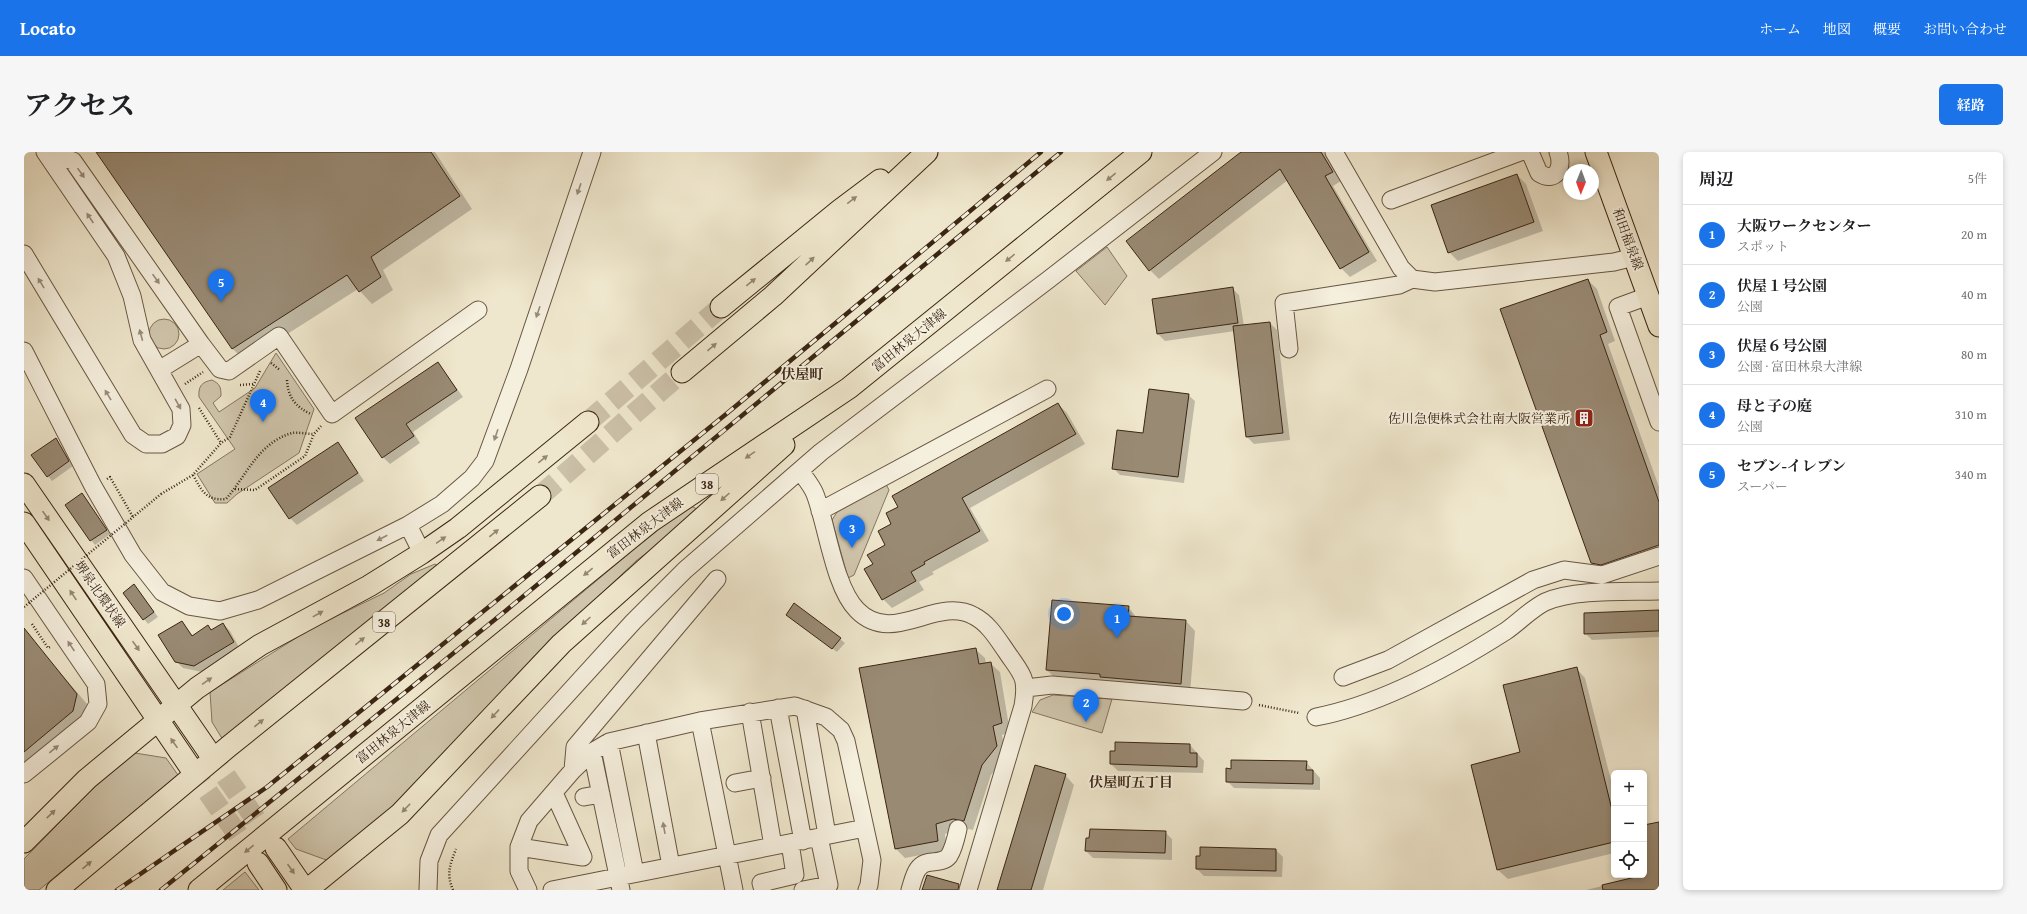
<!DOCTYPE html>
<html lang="ja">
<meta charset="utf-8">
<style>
body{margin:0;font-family:"Gentium Book Plus","Noto Serif JP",serif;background:#f6f6f6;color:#202124}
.controls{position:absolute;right:12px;bottom:12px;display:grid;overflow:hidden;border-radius:6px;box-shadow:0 2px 6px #0003}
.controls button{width:36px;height:36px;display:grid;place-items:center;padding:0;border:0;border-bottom:1px solid #e0e0e0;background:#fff;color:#202124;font:20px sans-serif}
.compass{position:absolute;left:1539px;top:12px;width:36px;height:36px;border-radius:50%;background:#fff;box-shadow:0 2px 6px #0003;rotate:181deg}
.you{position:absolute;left:1040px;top:462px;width:14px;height:14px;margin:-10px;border:3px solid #fff;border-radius:50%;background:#1a73e8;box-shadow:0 0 0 6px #1a73e833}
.badge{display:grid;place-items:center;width:26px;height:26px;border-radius:50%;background:#1a73e8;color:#fff;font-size:13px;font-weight:700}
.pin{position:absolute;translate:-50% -33px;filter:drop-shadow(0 1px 2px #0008)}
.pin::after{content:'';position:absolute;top:21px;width:14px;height:12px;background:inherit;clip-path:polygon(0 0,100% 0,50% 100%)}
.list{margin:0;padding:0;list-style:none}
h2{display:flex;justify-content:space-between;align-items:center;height:52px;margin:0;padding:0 16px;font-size:17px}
h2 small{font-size:13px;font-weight:400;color:#757577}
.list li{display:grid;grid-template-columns:26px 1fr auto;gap:12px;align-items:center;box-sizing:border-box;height:60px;padding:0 16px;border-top:1px solid #e0e0e0}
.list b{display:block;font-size:15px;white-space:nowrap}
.list p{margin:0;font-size:13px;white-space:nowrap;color:#757577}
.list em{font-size:13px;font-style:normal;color:#757577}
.icon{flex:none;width:22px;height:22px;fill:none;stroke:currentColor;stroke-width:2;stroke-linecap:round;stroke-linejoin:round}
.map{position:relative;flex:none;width:1635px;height:738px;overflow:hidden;border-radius:6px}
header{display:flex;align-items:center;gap:24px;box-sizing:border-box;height:56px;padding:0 20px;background:#1a73e8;color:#fff}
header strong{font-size:19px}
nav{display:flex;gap:22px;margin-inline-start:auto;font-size:14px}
.intro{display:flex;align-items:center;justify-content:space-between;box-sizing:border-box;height:96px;padding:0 24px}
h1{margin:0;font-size:28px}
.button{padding:10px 18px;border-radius:6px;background:#1a73e8;color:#fff;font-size:14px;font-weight:700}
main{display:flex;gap:24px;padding:0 24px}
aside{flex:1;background:#fff;border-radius:6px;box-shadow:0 2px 6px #0003}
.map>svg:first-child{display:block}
.green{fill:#d0c6ad;stroke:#867660}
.shadow{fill:#0003}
.building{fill:#998a74;stroke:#3b2613}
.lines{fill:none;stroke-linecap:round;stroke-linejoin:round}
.major-tunnel{stroke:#cbc0a8;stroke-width:21;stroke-dasharray:21 10;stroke-linecap:butt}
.minor-casing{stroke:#685642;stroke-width:19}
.major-casing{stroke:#3b2613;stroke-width:23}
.path{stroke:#3b2613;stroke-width:2.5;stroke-dasharray:1 2;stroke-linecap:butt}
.minor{stroke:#f5efde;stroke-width:17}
.major{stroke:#efe7cd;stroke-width:21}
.rail-casing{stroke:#3b2613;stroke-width:4.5}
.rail{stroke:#f5efde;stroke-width:3;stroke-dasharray:9;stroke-linecap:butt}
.path-bridge{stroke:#3b2613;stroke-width:2.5;stroke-dasharray:1 2;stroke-linecap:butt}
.oneway{fill:#988a78}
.oneway2{fill:#958670}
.labels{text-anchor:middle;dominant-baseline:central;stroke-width:4;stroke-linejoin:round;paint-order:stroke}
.shield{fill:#f5efde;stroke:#736250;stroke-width:1}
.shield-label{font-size:12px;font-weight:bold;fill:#3b2613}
.street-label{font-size:13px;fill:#3b2613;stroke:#f5efde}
.poi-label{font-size:13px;fill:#3b2613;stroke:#f5efde;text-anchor:end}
.neighbourhood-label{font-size:14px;font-weight:bold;fill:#3b2613;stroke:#f5efde}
</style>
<header>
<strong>Locato</strong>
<nav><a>ホーム</a><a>地図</a><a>概要</a><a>お問い合わせ</a></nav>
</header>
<div class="intro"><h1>アクセス</h1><a class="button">経路</a></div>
<main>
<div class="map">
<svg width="1635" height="738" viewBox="0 0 1635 738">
<rect width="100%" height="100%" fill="#efe7cd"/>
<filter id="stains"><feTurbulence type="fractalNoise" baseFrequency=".005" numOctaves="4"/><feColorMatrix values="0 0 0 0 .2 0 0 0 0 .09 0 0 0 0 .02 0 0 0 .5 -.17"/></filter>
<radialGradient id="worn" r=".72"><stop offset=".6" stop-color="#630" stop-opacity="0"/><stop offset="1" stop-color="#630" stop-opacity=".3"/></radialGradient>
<path class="green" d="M 1083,95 L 1103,124 L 1081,153 L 1052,119 Z
M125 182a15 15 0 1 1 30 0a15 15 0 1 1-30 0Z
M 252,201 L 290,257 L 275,301 L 213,342 L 203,351 L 191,351 L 173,322 L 211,297 L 175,245 C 174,234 178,230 188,228 C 196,232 197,235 197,244 L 189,251 L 195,260 L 231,236 Z
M 862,332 L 865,338 L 830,423 L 824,426 L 808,368 L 813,360 Z
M 665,353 L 679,360 L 613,408 L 520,496 L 364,664 L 305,709 L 272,697 L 264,687 L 608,399 Z
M 411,412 L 417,416 L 199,588 L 188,570 L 186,540 L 288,476 L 360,441 L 387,422 Z
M 1029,543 L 1088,547 L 1078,581 L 1008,560 L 1016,548 Z
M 111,601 L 142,606 L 154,623 L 15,738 L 0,738 L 0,707 L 66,639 Z
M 221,720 L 235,738 L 199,738 Z"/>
<path class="shadow" d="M 73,0 L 411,0 L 448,57 L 359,118 L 369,138 L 348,152 L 334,137 L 221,209 L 208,196 Z
M 1219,0 L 1300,0 L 1317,29 L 1309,34 L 1353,109 L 1326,125 L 1317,116 L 1264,28 L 1135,127 L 1126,118 Z
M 1493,23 L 1502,32 L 1519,79 L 1434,109 L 1425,100 Z
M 1564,128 L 1573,137 L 1591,189 L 1584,192 L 1635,335 L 1635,405 L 1577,420 L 1568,411 Z
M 1208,136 L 1215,143 L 1220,174 L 1246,171 L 1253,178 L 1266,288 L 1230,292 L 1223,285 L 1211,179 L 1141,189 L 1134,182 Z
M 414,211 L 439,245 L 389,280 L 396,291 L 366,312 L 359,305 Z
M 1164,243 L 1171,249 L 1160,331 L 1096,323 L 1089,316 L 1120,282 Z
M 1034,252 L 1043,261 L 1061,292 L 946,356 L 965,389 L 908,420 L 910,422 L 895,430 L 900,438 L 868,456 L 859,447 L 850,413 L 862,393 L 875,355 Z
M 32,287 L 49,314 L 28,329 L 24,324 Z
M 313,292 L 320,299 L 340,329 L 273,373 L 266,366 Z
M 58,342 L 86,382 L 71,393 L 67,388 Z
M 114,438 L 134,465 L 124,472 L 120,467 Z
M 1104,455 L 1113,466 L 1162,469 L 1171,479 L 1166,541 L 1032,527 L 1023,518 Z
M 1635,459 L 1635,485 L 1568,488 L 1561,481 Z
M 768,467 L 816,487 L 821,491 L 813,500 Z
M 158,470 L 169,484 L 184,475 L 188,479 L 199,472 L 206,479 L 216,497 L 178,520 L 159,516 L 152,509 Z
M 0,478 L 63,552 L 59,569 L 0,617 Z
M 951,497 L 961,506 L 962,512 L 966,511 L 976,520 L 986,580 L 978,583 L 982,604 L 967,623 L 949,678 L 939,676 L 921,682 L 923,698 L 881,706 L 872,697 Z
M 1552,516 L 1561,526 L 1590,640 L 1590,701 L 1484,727 L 1474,718 L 1448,613 L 1497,601 Z
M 1092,592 L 1166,593 L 1180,609 L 1179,621 L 1094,619 L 1087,612 L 1091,600 Z
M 1282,610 L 1296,626 L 1296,638 L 1210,636 L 1203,629 Z
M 1041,623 L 1050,633 L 1019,738 L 974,738 Z
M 1635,671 L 1635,738 L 1562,738 L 1619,724 L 1620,674 Z
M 1141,680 L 1148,687 L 1148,708 L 1069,706 L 1062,699 Z
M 1252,698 L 1259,705 L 1258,725 L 1180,724 L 1173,717 Z"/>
<path class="building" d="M 72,0 L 407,0 L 436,44 L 347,105 L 357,125 L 335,140 L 323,123 L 208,197 Z
M 1217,0 L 1297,0 L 1309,20 L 1301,24 L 1345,100 L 1316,117 L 1256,17 L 1125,119 L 1102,89 Z
M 1493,22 L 1510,70 L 1424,101 L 1407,53 Z
M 1564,127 L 1583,180 L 1576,183 L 1635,350 L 1635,393 L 1577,413 L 1567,411 L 1476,157 Z
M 1209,135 L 1214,171 L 1133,182 L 1128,147 Z
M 1246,170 L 1259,281 L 1222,285 L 1209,174 Z
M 414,210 L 433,238 L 382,272 L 390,284 L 358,306 L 331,266 Z
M 1125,237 L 1165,242 L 1154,325 L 1088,317 L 1093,278 L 1119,281 Z
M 1034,251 L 1052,282 L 938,346 L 956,379 L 900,410 L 901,412 L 887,420 L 892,429 L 858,448 L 840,417 L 849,412 L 843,403 L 861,393 L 854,379 L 867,372 L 862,361 L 874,355 L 868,344 Z
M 32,286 L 45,309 L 23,325 L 7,303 Z
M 314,290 L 334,321 L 265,367 L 244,336 Z
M 58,341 L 83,378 L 66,389 L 41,353 Z
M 110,432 L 130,460 L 119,468 L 99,441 Z
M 1028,448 L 1105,454 L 1104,464 L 1162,468 L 1157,532 L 1076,525 L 1076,522 L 1022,518 Z
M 770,451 L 817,486 L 808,497 L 762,463 Z
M 1635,458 L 1635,479 L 1560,482 L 1560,461 Z
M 158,469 L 168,484 L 184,473 L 187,478 L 199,471 L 210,490 L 170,514 L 151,510 L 134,483 Z
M 0,476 L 53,542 L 49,559 L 0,600 Z
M 952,496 L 955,512 L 967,510 L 978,571 L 969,574 L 973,594 L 958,613 L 940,669 L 929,667 L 912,672 L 914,689 L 871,697 L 835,516 Z
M 1553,515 L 1590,666 L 1590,690 L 1473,718 L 1447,613 L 1496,600 L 1479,533 Z
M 1091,590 L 1166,592 L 1166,601 L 1173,601 L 1173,615 L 1086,612 L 1086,599 L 1091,599 Z
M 1207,608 L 1283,609 L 1282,618 L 1289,618 L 1289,632 L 1202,630 L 1202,616 L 1207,617 Z
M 1011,613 L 1042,622 L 1007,738 L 973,738 Z
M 1635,670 L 1635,738 L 1579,738 L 1578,733 L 1620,723 L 1620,673 Z
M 1066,677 L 1142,679 L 1141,701 L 1061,699 L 1062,686 L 1065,686 Z
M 1176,695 L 1252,697 L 1252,719 L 1172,717 L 1172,704 L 1176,704 Z
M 903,723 L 935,732 L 934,738 L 898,738 Z"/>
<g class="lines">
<path class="major-tunnel" d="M 564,270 L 697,155
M 516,344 L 658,220
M 184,599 L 252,696
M 166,615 L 234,711"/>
<g class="minor-casing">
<path id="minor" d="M 26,0 L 49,9 L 177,192 L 135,218
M 1310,0 L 1377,116 L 1388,127 L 1411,130 L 1590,110 L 1610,105
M 1506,0 L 1515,21 C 1532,32 1540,15 1534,0
M 1367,48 L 1496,0
M 0,102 L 109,283 L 122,292 L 138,292 L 153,284 L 158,273 L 157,257 L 118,188 L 108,144 L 92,104 L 21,0
M 1624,144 L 1594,155 L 1635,270
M 177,192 L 196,217 L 205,219 L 255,184 L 308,262 L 454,158
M 1265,197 L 1260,151 L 1375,133 L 1388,127
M 0,199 L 69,334 L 109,403 L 138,440 L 165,454 L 196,459 L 234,448 L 384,373 L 418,352 L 448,326 L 461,309 L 495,217 L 568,0
M 776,319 C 781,326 788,334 791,342 C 803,373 810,435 833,458 C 869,495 912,443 950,464 C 964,471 973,486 982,499 C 998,523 1004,524 999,554 L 944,738
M 796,359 L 1023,237
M 384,373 L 398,401
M 0,426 L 72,532 L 74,552 L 64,570 L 0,622
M 1319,525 L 1364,508 L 1509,428 L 1540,418 L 1578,423 L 1635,404
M 1002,536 L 1028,533 L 1219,549
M 754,556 L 779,689
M 781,557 L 803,683
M 726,560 L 749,694
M 1292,565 C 1355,553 1427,514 1482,479 C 1495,470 1507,457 1521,450 C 1551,437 1601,440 1635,439
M 676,569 L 710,738
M 622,581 L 647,714
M 585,590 L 611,721
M 568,600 L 597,738
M 549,618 L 551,595 L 693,427
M 711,631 L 738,626
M 530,641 L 559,705
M 560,645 L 577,642
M 495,695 L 559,705
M 404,738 L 405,709 L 415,683 L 609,470 L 661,418 L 797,300 L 1024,128 L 1189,0
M 504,738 L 495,719 L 495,695 L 505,669 L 549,618 L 568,600 L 585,590 L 676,569 L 771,554 L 802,565 L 817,578 L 822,589 L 848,708 L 845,733 L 843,738
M 528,738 L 841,676
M 739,738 L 737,731 L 771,723 L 766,691
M 779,738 L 805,733 L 795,685
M 886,738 C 888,732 890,722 894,717 C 902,705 917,714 925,704 C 930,696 932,686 934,677"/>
</g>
<g class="major-casing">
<path id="major" d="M 1572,0 L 1635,174
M 697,155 L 816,58 L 856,28
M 658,220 L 749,144 L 903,0
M 0,332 L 184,599
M 0,371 L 166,615
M 0,690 L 63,627 L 173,536 L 236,493 L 345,434 L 398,401 L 434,376 L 564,270
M 252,696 L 281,738
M 234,711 L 252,738
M 33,738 L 204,595 L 516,344
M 175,738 L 626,370 L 825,236 L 1117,0
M 283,738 L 376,662 L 537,492 L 760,293"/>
</g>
<path class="path" d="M 247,211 L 256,218
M 263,228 C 264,246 272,255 287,262
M 161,232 L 179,220
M 216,233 L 230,232
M 175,256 L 197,291
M 169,323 C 178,339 182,349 202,347 C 223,323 234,291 268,281 C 274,280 283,282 290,282
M 83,327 L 86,325 L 109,365
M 211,337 L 231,338 L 281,304 L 290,282 L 297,274
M 137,342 L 169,323 L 197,291 L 206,285 L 236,219
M 8,472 L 24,496 L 26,495
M 1235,553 L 1275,561
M 429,738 C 422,721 426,713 432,697"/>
<use href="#minor" class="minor"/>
<use href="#major" class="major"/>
<g class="rail-casing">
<path id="rail" d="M 93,738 L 243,635 L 701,263 L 1017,0
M 137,738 L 479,461 L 1037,0"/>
</g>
<use href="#rail" class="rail"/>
<path class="path-bridge" d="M 0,455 L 137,342"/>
</g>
<defs><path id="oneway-solid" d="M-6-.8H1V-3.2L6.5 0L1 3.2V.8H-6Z"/></defs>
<g class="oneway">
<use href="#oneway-solid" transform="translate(57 21) rotate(55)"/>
<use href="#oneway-solid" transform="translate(555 37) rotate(109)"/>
<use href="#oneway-solid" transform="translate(66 66) rotate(-124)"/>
<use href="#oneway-solid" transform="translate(132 127) rotate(55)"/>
<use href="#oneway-solid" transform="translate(17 131) rotate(-121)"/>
<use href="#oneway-solid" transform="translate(514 160) rotate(109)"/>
<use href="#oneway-solid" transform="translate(117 183) rotate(-105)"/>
<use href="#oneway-solid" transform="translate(84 243) rotate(-121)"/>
<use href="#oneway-solid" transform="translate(154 252) rotate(61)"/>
<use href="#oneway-solid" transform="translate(472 283) rotate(109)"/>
<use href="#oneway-solid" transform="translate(358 386) rotate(153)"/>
<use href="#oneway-solid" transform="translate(47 494) rotate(-124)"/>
<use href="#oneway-solid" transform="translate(30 597) rotate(-39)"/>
<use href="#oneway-solid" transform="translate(640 676) rotate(-100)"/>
</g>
<g class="oneway2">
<use href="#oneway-solid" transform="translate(1087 25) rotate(141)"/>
<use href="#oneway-solid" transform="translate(828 48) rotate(-37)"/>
<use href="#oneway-solid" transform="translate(986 106) rotate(141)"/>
<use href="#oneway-solid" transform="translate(786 109) rotate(-43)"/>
<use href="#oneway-solid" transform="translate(727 130) rotate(-39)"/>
<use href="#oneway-solid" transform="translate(688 195) rotate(-40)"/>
<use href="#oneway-solid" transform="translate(726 303) rotate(146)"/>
<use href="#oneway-solid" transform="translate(519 307) rotate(-39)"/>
<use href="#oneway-solid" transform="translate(701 345) rotate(138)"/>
<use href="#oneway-solid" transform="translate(22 364) rotate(55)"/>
<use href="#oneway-solid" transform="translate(470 381) rotate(-39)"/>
<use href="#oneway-solid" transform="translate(417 388) rotate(-34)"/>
<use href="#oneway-solid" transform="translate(564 420) rotate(141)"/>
<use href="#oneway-solid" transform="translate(49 443) rotate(-124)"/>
<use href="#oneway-solid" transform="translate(294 462) rotate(-29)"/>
<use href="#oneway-solid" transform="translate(562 469) rotate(138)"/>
<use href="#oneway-solid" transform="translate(336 489) rotate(-39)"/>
<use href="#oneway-solid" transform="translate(112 494) rotate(55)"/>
<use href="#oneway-solid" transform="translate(183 529) rotate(-34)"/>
<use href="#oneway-solid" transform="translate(471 562) rotate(133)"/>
<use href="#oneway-solid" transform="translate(235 571) rotate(-39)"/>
<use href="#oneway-solid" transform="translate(150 591) rotate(-125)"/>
<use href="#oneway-solid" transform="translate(382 656) rotate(134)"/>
<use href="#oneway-solid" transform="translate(27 662) rotate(-44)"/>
<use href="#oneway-solid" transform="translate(225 697) rotate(141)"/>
<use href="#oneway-solid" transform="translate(63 713) rotate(-40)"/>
<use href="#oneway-solid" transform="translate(267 717) rotate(55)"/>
</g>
<defs>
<g id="building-square" transform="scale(1)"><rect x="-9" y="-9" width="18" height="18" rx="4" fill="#8f2418" stroke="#f5efde"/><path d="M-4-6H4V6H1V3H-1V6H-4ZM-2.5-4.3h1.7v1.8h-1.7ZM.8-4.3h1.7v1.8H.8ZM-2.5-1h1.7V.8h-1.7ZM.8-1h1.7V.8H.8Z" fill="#fff"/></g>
</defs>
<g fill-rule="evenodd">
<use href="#building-square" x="1560" y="266"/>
</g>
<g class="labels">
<g class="shield">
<rect x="672" y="322" width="22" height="20" rx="3"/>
<rect x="349" y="460" width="22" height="20" rx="3"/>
</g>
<g class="shield-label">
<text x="683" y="332">38</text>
<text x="360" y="470">38</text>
</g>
<g class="street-label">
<text transform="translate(1604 87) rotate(70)">和田福泉線</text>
<text transform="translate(885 188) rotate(-39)">富田林泉大津線</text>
<text transform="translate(621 376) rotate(-37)">富田林泉大津線</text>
<text transform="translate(76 442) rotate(55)">堺泉北環状線</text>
<text transform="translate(369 580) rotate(-39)">富田林泉大津線</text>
</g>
<g class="poi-label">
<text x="1546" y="266">佐川急便株式会社南大阪営業所</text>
</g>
<g class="neighbourhood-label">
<text x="778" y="222">伏屋町</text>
<text x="1107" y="630">伏屋町五丁目</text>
</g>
</g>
<rect width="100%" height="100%" filter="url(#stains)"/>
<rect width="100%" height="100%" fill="url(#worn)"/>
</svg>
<div class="controls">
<button>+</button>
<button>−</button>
<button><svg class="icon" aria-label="locate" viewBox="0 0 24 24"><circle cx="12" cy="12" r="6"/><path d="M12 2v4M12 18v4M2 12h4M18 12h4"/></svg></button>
</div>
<svg class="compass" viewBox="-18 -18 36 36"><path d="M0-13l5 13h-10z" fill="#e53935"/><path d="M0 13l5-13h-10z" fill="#757577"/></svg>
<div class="you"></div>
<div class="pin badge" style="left:1093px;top:486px">1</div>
<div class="pin badge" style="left:1062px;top:570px">2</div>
<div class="pin badge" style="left:828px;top:396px">3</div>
<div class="pin badge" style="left:239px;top:270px">4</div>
<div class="pin badge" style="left:197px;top:150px">5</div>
</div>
<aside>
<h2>周辺<small>5件</small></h2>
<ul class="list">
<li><span class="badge">1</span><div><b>大阪ワークセンター</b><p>スポット</p></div><em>20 m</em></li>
<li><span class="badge">2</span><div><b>伏屋１号公園</b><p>公園</p></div><em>40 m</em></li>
<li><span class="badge">3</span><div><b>伏屋６号公園</b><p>公園 · 富田林泉大津線</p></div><em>80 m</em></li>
<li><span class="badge">4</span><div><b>母と子の庭</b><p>公園</p></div><em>310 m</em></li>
<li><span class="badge">5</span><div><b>セブン-イレブン</b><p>スーパー</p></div><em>340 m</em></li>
</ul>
</aside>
</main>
